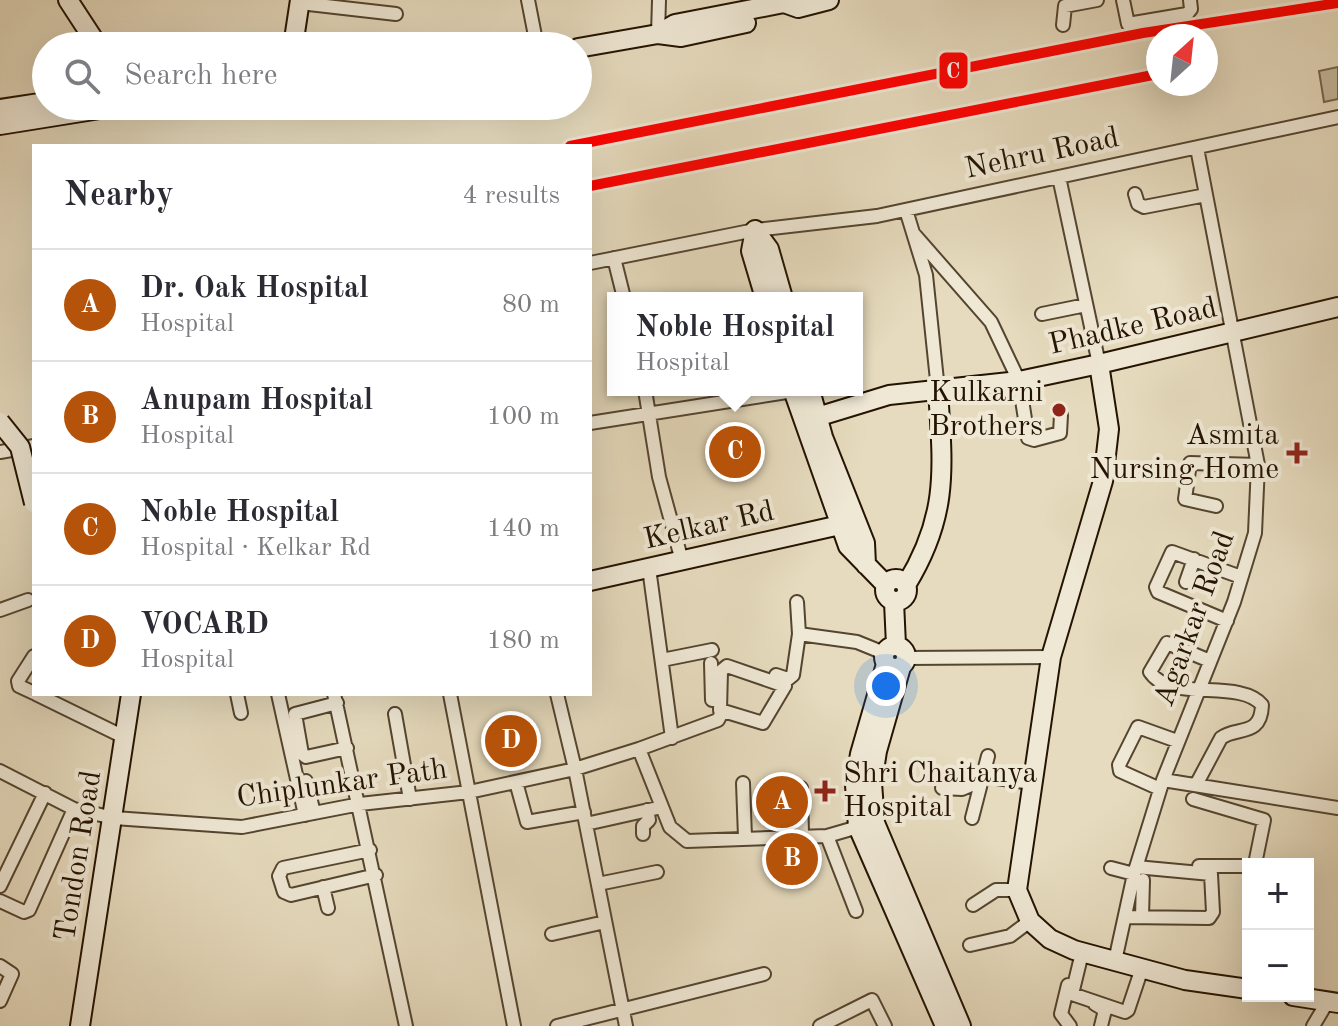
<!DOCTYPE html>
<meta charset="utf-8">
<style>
body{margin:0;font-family:"Old Standard TT",serif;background:#f2f2f3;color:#2b2b33}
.controls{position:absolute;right:24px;bottom:24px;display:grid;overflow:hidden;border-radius:0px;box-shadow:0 8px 32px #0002}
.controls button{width:72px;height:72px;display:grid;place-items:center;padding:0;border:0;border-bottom:2px solid #e1e1e2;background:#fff;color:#2b2b33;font:40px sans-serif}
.compass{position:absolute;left:1146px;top:24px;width:72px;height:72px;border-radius:50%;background:#fff;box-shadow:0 8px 32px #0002;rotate:27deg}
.you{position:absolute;left:886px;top:686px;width:28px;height:28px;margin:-20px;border:6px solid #fff;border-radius:50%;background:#1a73e8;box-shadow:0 0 0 12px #1a73e833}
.badge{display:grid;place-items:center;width:52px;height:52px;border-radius:50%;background:#b45309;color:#fff;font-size:26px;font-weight:700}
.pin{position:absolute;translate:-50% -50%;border:4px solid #fff;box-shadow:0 2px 8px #0006}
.popup{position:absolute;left:607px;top:292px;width:256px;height:104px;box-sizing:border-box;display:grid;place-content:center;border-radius:0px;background:#fff;filter:drop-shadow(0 2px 6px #0005);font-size:26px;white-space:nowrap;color:#7c7c81}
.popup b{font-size:30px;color:#2b2b33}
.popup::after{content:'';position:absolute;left:50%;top:100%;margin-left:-16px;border:16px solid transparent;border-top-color:#fff}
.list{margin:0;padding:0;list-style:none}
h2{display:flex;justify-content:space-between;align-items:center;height:104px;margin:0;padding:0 32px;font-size:34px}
h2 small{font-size:26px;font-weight:400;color:#7c7c81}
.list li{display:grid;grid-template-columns:52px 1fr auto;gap:24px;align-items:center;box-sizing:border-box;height:112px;padding:0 32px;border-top:2px solid #e1e1e2}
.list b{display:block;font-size:30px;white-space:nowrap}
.list p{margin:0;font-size:26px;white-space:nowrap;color:#7c7c81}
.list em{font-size:26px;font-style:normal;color:#7c7c81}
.icon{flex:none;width:44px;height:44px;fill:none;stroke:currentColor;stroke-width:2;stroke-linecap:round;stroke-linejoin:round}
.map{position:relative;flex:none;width:1338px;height:1026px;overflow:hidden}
.search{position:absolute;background:#fff;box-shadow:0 8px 32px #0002;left:32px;top:32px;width:560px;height:88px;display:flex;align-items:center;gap:20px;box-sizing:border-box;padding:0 28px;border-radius:44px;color:#7c7c81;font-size:30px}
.panel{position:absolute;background:#fff;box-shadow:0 8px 32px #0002;left:32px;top:144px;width:560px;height:552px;border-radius:0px}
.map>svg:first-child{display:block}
.green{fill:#c5b99e;stroke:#74664f;stroke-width:2}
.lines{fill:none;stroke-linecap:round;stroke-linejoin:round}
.street-casing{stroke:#544530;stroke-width:16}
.secondary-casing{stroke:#241300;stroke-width:22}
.street{stroke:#efe8d5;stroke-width:12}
.secondary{stroke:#efe8d5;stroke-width:18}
.secondary-bridge-casing{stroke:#241300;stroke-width:22;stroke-linecap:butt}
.secondary-bridge{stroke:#efe8d5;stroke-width:18}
.rail-1-casing{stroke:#efe8d5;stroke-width:16}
.rail-1{stroke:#f00;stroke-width:10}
.poi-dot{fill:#8f2418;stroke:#efe8d5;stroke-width:3}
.labels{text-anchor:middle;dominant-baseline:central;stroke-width:8;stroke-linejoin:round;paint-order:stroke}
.street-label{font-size:30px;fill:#241300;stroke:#efe8d5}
.poi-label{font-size:30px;fill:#241300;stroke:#efe8d5;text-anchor:end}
.line-badge{stroke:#efe8d5;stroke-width:3}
.badge-label{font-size:22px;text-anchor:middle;font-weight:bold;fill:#fff}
</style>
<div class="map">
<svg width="1338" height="1026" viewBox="0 0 1338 1026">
<rect width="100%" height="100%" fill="#e6dbbe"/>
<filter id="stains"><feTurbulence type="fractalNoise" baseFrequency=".0025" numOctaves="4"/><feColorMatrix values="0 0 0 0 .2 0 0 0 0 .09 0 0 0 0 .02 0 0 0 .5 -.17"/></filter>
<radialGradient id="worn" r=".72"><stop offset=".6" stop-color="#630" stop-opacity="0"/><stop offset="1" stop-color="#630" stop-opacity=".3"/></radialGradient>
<path class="green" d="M 1338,67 L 1338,99 L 1324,102 L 1319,71 Z"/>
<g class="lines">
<g class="street-casing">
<path id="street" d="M 528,0 L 537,46
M 1123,0 L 1128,24 L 1187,14 L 1191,9 L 1190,0
M 300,3 L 396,14
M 1063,25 L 1065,6 L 1097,0
M 658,34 L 659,0
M 1059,177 L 1099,364
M 1135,194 L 1138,204 L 1144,207 L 1206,195
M 906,210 L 926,275 L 938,390
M 913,233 L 991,322 L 1019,381 L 1028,438 L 1034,440 L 1060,433 L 1061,415
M 614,258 L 624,298
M 590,263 L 755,230 L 877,216 L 1338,117
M 1042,314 L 1086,305
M 645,390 L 659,477 L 682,561
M 590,423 L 793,391
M 0,452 L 34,446
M 1216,506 L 1185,499 L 1190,463 L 1258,465
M 649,568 L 672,738
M 1186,582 L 1194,559
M 797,602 L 799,634 L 857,642 L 884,653
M 0,610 L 28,600
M 1227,621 L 1158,592 L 1156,587 L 1172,552 L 1241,577
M 34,656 L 18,681 L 19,686 L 34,693
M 906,658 L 1051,657
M 662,660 L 712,650
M 711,663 L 712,700
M 727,666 L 785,686 L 763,723 L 720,710 L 721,671 Z
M 776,675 L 788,679 L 793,675 L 799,634
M 36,694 L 126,738
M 237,694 L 241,713
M 278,694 L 305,815
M 334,694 L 406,1026
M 450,694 L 514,1026
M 557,694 L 575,769 L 626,1026
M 337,703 L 295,714 L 302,754 L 306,757 L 347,748
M 395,714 L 410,799
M 639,749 L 718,720 L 722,712
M 0,771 L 74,809 L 114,818 L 242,827 L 360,804 L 469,792 L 575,769 L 639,749 L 670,827 L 687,841 L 827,836 L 865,825
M 1163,780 L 1338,808
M 306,781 L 314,813
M 516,782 L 527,822 L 584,812
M 743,783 L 745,837
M 1196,785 L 1221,738 C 1236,726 1261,738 1262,705 C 1240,678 1170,703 1150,672 L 1167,643 L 1210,661
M 801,788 L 802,836
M 942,788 L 962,789 L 990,777 L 1031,783
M 1160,789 L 1120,771 L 1119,765 L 1138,727 L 1177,741
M 1193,799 L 1264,820 L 1255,864
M 972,818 L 988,756
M 586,824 L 662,807
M 643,834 L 643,826 L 649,820 L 647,810
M 827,836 L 856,911
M 370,850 L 283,868 L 279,876 L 284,892 L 291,895 L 376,875
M 1199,866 L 1248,866
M 1111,868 L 1134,874
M 598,884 L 657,872
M 0,886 L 45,793
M 323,887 L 328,908
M 0,901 L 24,912 L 29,910 L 74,809
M 973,905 L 996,890 L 1017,890
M 1125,917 L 1209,918 L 1213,912 L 1211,874 L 1136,867
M 1142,917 L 1143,880
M 552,934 L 605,922
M 970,945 L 1010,936 L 1030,921
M 1082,953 L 1072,994 L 1125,1012 L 1128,1010 L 1142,968
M 1115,961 L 1134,874 L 1163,780 L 1234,602 L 1255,533 L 1258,465 L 1197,148
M 0,966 L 12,974 L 0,1001
M 1068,985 L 1061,1014 L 1070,1026
M 1095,1004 L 1105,1010 L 1101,1026
M 557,1026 L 764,974
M 820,1026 L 872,1000 L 885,1026
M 1313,1026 L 1328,1001"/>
</g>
<g class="secondary-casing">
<path id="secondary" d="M 68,0 L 98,46
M 658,34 L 681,37 L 746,23
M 293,46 L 300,0
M 578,48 L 658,34 L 675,24 L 784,3 L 798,8 L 829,0
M 0,109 L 46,102
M 116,109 L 160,106
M 0,125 L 100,109
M 755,230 L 769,249 L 783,298
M 755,230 L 751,251 L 765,298
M 1099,364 L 1109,429 L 1103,481 L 1051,657 L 1017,890 L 1030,921 L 1050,939 L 1074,950 L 1185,980 L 1248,989
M 793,390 L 848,546 L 886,585
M 810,390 L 823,437 L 865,543 L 866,565
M 817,417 L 889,395 L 1019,381 L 1099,364 L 1338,307
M885 590a11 11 0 1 1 22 0a11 11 0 1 1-22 0Z
M 590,581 L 840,525
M 906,585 C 949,515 943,469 938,390
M 894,602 L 896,645
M884 657a11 11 0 1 1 22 0a11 11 0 1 1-22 0Z
M 886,664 L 860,754 L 855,785 L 858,827 L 945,1026
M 901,667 L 877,751 L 872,783 L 875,823 L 961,1026
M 1293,996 L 1338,1003
M 80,1026 L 131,694"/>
</g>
<use href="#street" class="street"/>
<use href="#secondary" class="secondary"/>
<g class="secondary-bridge-casing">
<path id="secondary-bridge" d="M 0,422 L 20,447 L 34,503"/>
</g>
<use href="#secondary-bridge" class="secondary-bridge"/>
<g class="rail-1-casing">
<path id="rail-1" d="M 570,146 L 1143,33 L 1338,3
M 590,186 L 1158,74"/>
</g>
<use href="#rail-1" class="rail-1"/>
</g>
<g class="poi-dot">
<circle cx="1059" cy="410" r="8"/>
<path d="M1293 441h8v8h8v8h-8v8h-8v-8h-8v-8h8z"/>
<path d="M821 779h8v8h8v8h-8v8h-8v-8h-8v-8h8z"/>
</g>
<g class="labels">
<g class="street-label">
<text transform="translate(1042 154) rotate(-12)">Nehru Road</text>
<text transform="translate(1133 327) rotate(-13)">Phadke Road</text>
<text transform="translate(709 526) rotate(-13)">Kelkar Rd</text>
<text transform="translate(1195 619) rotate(-70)">Agarkar Road</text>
<text transform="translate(342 784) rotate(-8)">Chiplunkar Path</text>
<text transform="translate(79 856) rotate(-81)">Tondon Road</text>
</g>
<g class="poi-label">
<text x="1043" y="393">Kulkarni<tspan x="1043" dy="34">Brothers</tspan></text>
<text x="1279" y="436">Asmita<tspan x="1279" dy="34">Nursing Home</tspan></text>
<text x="843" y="774" text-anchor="start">Shri Chaitanya<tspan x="843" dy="34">Hospital</tspan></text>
</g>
</g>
<rect class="line-badge" x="938" y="51" width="31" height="39" rx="8" fill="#f00"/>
<g class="badge-label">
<text x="953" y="78">C</text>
</g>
<rect width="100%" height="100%" filter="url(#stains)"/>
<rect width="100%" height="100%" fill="url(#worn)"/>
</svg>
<div class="controls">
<button>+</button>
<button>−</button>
</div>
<svg class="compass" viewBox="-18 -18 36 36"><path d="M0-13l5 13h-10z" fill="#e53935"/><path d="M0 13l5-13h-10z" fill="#7c7c81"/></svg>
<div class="you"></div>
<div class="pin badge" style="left:782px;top:802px">A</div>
<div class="pin badge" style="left:792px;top:859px">B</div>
<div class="pin badge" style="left:735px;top:452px">C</div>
<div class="popup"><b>Noble Hospital</b>Hospital</div>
<div class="pin badge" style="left:511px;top:741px">D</div>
<div class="search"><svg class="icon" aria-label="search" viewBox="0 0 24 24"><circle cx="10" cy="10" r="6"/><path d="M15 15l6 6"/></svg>Search here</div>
<section class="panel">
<h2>Nearby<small>4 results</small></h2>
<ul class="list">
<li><span class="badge">A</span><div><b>Dr. Oak Hospital</b><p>Hospital</p></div><em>80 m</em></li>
<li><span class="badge">B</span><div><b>Anupam Hospital</b><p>Hospital</p></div><em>100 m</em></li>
<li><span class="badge">C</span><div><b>Noble Hospital</b><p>Hospital · Kelkar Rd</p></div><em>140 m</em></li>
<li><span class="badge">D</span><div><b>VOCARD</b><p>Hospital</p></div><em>180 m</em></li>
</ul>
</section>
</div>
